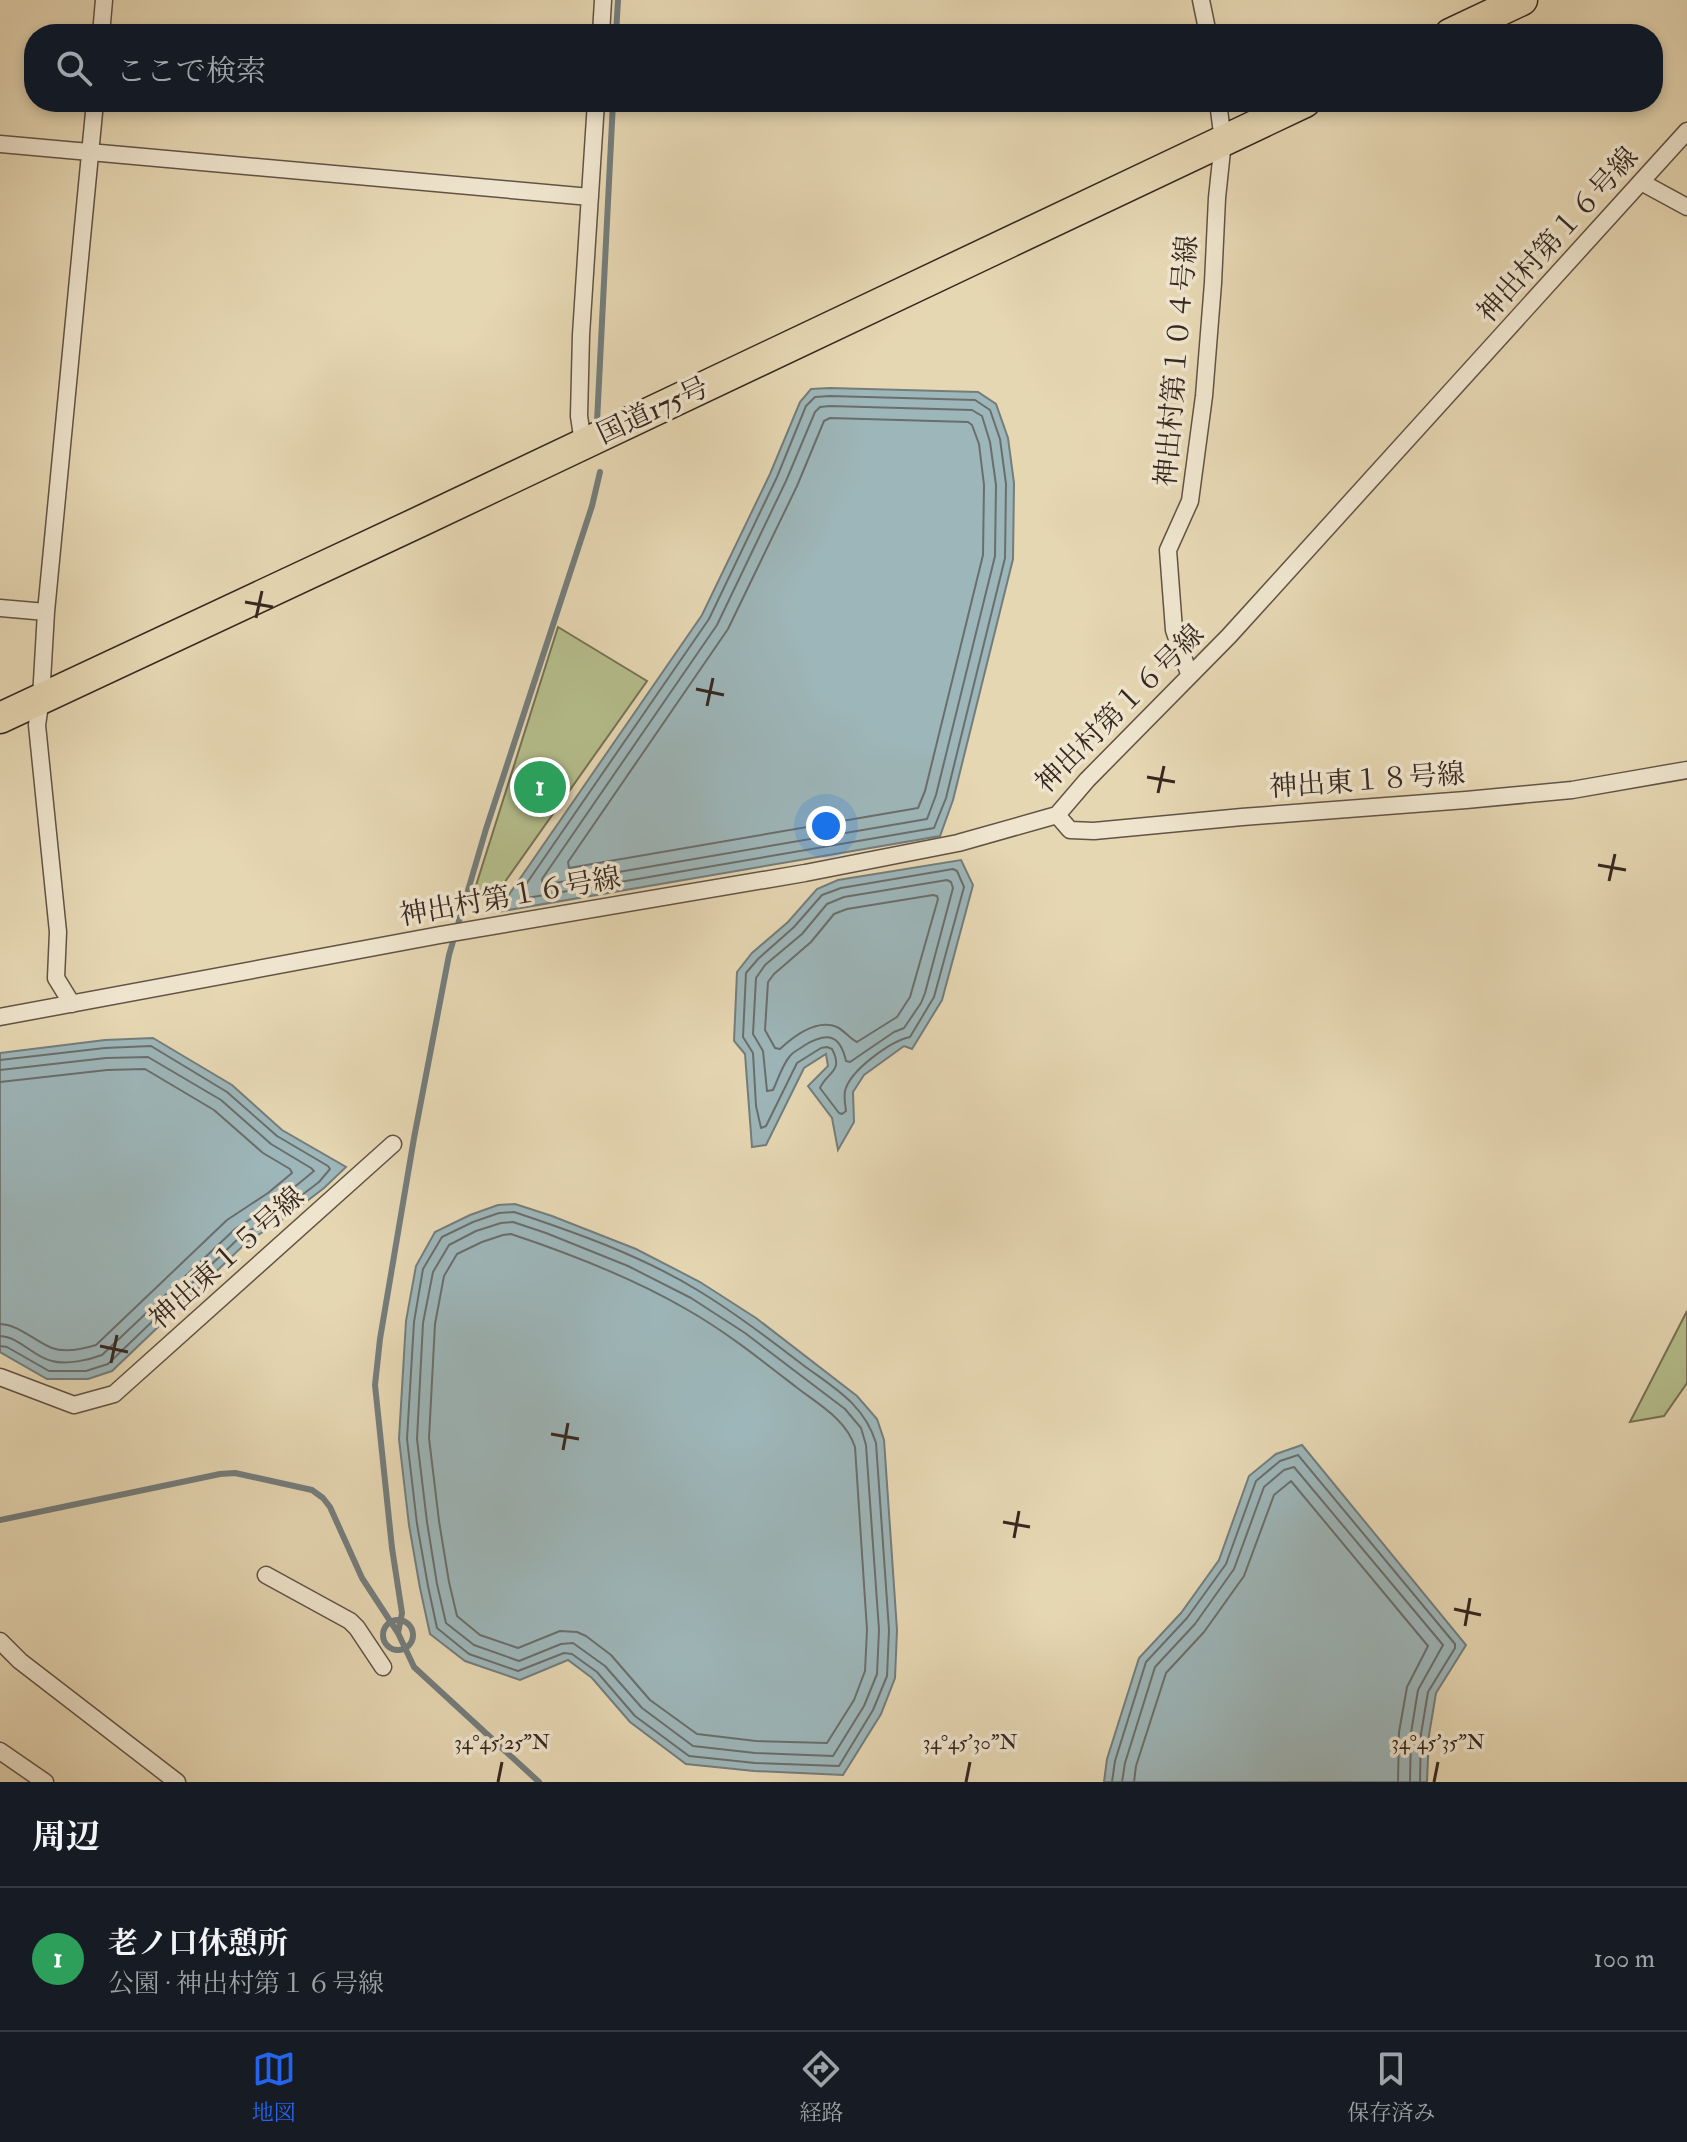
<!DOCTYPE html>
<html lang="ja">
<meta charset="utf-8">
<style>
body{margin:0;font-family:"IM FELL Double Pica","Noto Serif JP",serif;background:#242831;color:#f1f3f6}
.you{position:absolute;left:826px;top:826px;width:28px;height:28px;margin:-20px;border:6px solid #fff;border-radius:50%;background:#1a73e8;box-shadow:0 0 0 12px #1a73e833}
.badge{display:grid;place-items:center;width:52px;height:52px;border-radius:50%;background:#2563eb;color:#fff;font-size:26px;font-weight:700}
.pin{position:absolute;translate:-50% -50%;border:4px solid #fff;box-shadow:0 2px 8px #0006}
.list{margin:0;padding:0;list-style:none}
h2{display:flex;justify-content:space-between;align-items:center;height:104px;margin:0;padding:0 32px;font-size:34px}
h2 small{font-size:26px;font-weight:400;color:#9ea1a6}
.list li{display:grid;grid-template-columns:52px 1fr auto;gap:24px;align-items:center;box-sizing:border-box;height:144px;padding:0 32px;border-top:2px solid #363941}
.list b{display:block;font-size:30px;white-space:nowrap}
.list p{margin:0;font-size:26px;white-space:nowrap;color:#9ea1a6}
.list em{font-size:26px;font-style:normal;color:#9ea1a6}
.icon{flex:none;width:44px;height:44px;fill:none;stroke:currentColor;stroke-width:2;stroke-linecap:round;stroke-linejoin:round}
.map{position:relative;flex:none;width:1687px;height:1782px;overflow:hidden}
.search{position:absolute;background:#171b24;box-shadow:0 4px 12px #0003;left:24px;right:24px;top:24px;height:88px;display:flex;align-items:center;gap:20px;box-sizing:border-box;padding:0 28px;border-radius:32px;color:#9ea1a6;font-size:30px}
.sheet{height:248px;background:#171b24}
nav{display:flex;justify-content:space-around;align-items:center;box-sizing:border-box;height:112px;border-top:2px solid #363941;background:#171b24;font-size:22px;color:#9ea1a6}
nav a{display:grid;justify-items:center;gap:4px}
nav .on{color:#2563eb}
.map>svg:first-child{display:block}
.green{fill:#b5be8c;stroke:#767256;stroke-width:2}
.water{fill:#9db6b9;stroke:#747d7c;stroke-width:2}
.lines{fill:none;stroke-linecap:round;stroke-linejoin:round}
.shore{stroke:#6a6e6c;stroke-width:2}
.stream{stroke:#747d7c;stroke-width:6}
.street-casing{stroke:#625345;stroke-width:19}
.highway-casing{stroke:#362720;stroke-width:33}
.street{stroke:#efe5ce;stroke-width:16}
.highway{stroke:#e6d7b3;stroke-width:30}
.ticks{fill:none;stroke:#362720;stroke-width:3}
.labels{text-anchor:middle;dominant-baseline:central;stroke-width:7;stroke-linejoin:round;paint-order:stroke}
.street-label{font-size:28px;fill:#362720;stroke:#efe5ce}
.ticks-label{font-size:20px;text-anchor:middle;fill:#362720;stroke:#efe5ce;stroke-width:7;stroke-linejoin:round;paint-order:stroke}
</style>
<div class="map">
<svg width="1687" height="1782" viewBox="0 0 1687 1782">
<rect width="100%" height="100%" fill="#e6d7b3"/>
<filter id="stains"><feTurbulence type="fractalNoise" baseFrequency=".0025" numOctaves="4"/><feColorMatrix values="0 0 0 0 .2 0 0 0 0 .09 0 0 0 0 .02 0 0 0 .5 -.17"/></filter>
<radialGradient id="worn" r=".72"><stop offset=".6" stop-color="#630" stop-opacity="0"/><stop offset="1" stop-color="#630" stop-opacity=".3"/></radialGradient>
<path class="green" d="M 558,627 L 647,681 L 497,893 L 472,898 Z
M 1687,1311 L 1687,1383 L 1664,1416 L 1630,1422 Z"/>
<path class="water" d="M 830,388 L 978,392 L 996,404 L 1008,438 L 1014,483 L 1013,559 L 953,800 L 940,836 L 497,912 L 702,615 L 770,474 L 800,402 L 811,389 Z
M 961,860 L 973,885 L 942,1000 L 912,1049 L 904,1046 L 864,1075 L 853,1092 L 854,1122 L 838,1150 L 832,1118 L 808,1086 L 828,1066 L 826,1054 L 804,1068 L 766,1145 L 752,1147 L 745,1054 L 734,1041 L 737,972 L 752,953 L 788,922 L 817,889 L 838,880 Z
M 153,1038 L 232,1085 L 282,1130 L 346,1167 L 324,1188 L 285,1218 L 247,1242 L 112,1371 L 88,1379 L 47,1379 L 0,1352 L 0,1053 L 105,1040 Z
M 515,1204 L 552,1216 L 636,1249 L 700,1282 L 756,1318 L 857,1396 L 877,1419 L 884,1440 L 897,1630 L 895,1678 L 881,1714 L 843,1775 L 754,1771 L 686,1764 L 630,1722 L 592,1678 L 568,1660 L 520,1680 L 465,1661 L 430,1634 L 420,1588 L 409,1525 L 399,1439 L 406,1321 L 416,1266 L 435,1232 L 470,1215 L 498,1205 Z
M 1302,1445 L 1466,1645 L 1436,1693 L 1429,1735 L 1427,1782 L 1104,1782 L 1107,1759 L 1139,1658 L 1181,1613 L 1219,1560 L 1249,1476 L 1276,1454 Z"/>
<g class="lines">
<path class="shore" d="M 830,396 L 975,400 L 990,410 L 1000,439 L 1006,484 L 1005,558 L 946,798 L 934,828 L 521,899 L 520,893 L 709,619 L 777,477 L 806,406 L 815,397 Z
M 830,406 L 972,410 L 982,416 L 990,442 L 996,485 L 995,556 L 936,795 L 927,819 L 543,885 L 542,879 L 717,625 L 786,481 L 815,412 L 820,407 Z
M 830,418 L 968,422 L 972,425 L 979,444 L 984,485 L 983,555 L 925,791 L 918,808 L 569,868 L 568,862 L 728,629 L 797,486 L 824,421 Z
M 953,869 L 957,871 L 964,887 L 934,997 L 910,1037 C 891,1041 850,1070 845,1091 C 844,1097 845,1105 846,1111 L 842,1114 L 839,1113 L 820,1088 C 827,1072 844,1072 832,1049 L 827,1047 L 821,1048 L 797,1063 L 766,1126 L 761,1128 L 756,1106 L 753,1053 L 743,1037 L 746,973 L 758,959 L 794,927 L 822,895 L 841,888 Z
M 947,880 L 951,882 L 953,888 L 925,993 L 921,1003 L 904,1028 L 894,1032 L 850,1062 L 846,1061 C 840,1034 827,1032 805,1045 C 800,1049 794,1051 790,1056 C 782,1065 778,1080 773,1090 L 767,1091 L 763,1051 L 753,1034 L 756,978 L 765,965 L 802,934 L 827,904 L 844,897 Z
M 933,895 L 937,896 L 938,899 L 910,997 L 897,1017 L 857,1042 C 850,1039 845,1031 837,1027 C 817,1019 794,1036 780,1049 L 775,1048 L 765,1030 L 768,982 L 774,974 L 811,942 L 834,914 L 847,909 Z
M 0,1060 L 105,1048 L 151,1046 L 227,1092 L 277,1136 L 328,1166 L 330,1169 L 319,1182 L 281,1211 L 241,1236 L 108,1364 L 86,1371 L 49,1371 L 7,1347 L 0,1346
M 0,1070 L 106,1058 L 148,1057 L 221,1100 L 271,1144 L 311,1168 L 314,1171 L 275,1203 L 235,1229 L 102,1355 C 89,1360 66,1365 52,1361 C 33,1357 20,1337 0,1336
M 0,1082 L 107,1070 L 145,1069 L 214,1110 L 263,1153 L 290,1169 L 292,1173 L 268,1193 L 227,1220 L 96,1345 C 83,1349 65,1353 52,1348 C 34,1341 20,1325 0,1324
M 514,1212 C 577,1233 642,1256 699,1291 C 735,1313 769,1339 803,1365 C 834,1388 864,1404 876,1443 L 889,1630 L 887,1676 L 873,1710 L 839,1766 L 755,1763 L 689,1756 L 635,1716 L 597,1672 L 572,1654 L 564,1653 L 518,1671 L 469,1654 L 437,1628 L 428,1586 L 417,1524 L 407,1439 L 414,1322 L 423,1269 L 442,1237 L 473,1222 L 499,1213 Z
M 513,1222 L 546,1233 L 628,1266 L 691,1298 L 745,1333 L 845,1409 L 861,1428 L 866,1445 L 879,1630 L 877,1674 L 864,1706 L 833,1756 L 755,1753 L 693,1746 L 642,1708 L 605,1666 L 573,1643 L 561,1644 L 519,1661 L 474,1645 L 446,1623 L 437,1584 L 427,1522 L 417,1439 L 423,1323 L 433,1272 L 449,1245 L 476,1231 L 501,1223 Z
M 511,1234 C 571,1254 631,1277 686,1309 C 725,1331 760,1359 796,1387 C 818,1404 846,1419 855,1447 L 867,1630 L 865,1671 L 854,1700 L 827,1743 L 756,1741 L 697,1734 L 650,1700 L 611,1655 L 586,1636 L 577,1632 L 560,1631 L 518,1648 L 480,1635 L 457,1616 L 449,1582 L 439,1521 L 429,1438 L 435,1324 L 444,1276 L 457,1254 L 482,1242 L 503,1235 Z
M 1112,1782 L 1115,1761 L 1146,1662 L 1187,1618 L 1226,1564 L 1256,1481 L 1280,1461 L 1298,1455 L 1455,1644 L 1455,1648 L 1428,1692 L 1421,1734 L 1420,1782
M 1122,1782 L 1125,1763 L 1155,1667 L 1195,1624 L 1234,1569 L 1264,1487 L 1284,1470 L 1294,1467 L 1443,1645 L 1418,1690 L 1411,1733 L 1410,1782
M 1134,1782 L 1136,1766 L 1166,1673 L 1204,1632 L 1244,1576 L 1274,1495 L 1291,1481 L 1428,1646 L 1407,1687 L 1399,1732 L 1398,1782"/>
<path class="stream" d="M 616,34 L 618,0
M 597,422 L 613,102
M 0,1520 L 220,1474 L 235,1473 L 312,1490 L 323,1498 L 330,1507 L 362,1578 L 398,1633
M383 1635a15 15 0 1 1 30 0a15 15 0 1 1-30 0Z
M 539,1782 L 414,1667 L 398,1633 L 402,1613 L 392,1548 L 375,1385 L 380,1339 L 414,1138 L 449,955 L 486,829 L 592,506 L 600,472"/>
<g class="street-casing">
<path id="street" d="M 1201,0 L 1208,34
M 101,34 L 104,0
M 601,34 L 603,0
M 0,144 L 590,197
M 1641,182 L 1687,207
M 583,443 L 579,416 L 581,335 L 596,102
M 0,608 L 46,612
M 1189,674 L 1174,630 L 1168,550 L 1190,501 L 1204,396 L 1213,283 L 1217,198 L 1223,141 L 1218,102
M 1057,815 L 1070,830 L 1094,831 L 1242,817 L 1466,800 L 1572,790 L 1687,770
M 72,1004 L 56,978 L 58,932 L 37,725 L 41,698 L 46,612 L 95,102
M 0,1017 L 440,935 L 805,873 L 958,843 L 1057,815 L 1087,780 L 1229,636 L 1687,131
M 0,1377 L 74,1405 L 114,1394 L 393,1144
M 266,1575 L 350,1621 L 357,1628 L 383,1667
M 0,1641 L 20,1661 L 177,1782
M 0,1751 L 45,1782"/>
</g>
<g class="highway-casing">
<path id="highway" d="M 1450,34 L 1522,0
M 0,718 L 419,522 L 1305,102"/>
</g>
<use href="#street" class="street"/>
<use href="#highway" class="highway"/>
</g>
<path class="ticks" d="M 245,602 L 273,607M 256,618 L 262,591M 696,689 L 724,695M 707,706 L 713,678M 1147,777 L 1175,782M 1158,793 L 1164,766M 1598,865 L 1626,870M 1609,881 L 1615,854M 100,1346 L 128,1352M 111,1363 L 117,1335M 551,1434 L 579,1439M 563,1450 L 568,1423M 1003,1522 L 1030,1527M 1014,1538 L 1019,1511M 1454,1609 L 1481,1615M 1465,1626 L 1470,1598M 498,1782 L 502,1762M 966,1782 L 970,1762M 1434,1782 L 1438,1762"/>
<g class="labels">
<g class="street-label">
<text transform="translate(1558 235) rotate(-48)">神出村第１６号線</text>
<text transform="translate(1177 361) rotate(-85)">神出村第１０４号線</text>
<text transform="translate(653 411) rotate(-25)">国道175号</text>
<text transform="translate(1120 709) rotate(-45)">神出村第１６号線</text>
<text transform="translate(1367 781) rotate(-4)">神出東１８号線</text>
<text transform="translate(510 897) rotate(-10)">神出村第１６号線</text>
<text transform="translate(227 1258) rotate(-42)">神出東１５号線</text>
</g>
</g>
<g class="ticks-label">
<text x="502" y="1749">34°45'25"N</text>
<text x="970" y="1749">34°45'30"N</text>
<text x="1438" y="1749">34°45'35"N</text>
</g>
<rect width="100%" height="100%" filter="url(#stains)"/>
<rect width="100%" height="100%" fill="url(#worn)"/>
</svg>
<div class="you"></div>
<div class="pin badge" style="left:540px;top:787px;background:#2e9e5b">1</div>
<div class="search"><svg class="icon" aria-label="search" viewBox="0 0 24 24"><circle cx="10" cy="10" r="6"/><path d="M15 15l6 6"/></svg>ここで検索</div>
</div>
<section class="sheet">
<h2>周辺<small></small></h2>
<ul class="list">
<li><span class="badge" style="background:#2e9e5b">1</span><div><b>老ノ口休憩所</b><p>公園 · 神出村第１６号線</p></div><em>100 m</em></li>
</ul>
</section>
<nav>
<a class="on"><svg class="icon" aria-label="map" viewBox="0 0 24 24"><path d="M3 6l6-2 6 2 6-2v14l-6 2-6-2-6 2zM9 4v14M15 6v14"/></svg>地図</a>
<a><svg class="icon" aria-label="directions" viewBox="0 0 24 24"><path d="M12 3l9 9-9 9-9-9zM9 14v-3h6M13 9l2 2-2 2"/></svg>経路</a>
<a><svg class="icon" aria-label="saved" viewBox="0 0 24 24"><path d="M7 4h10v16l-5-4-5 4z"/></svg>保存済み</a>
</nav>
